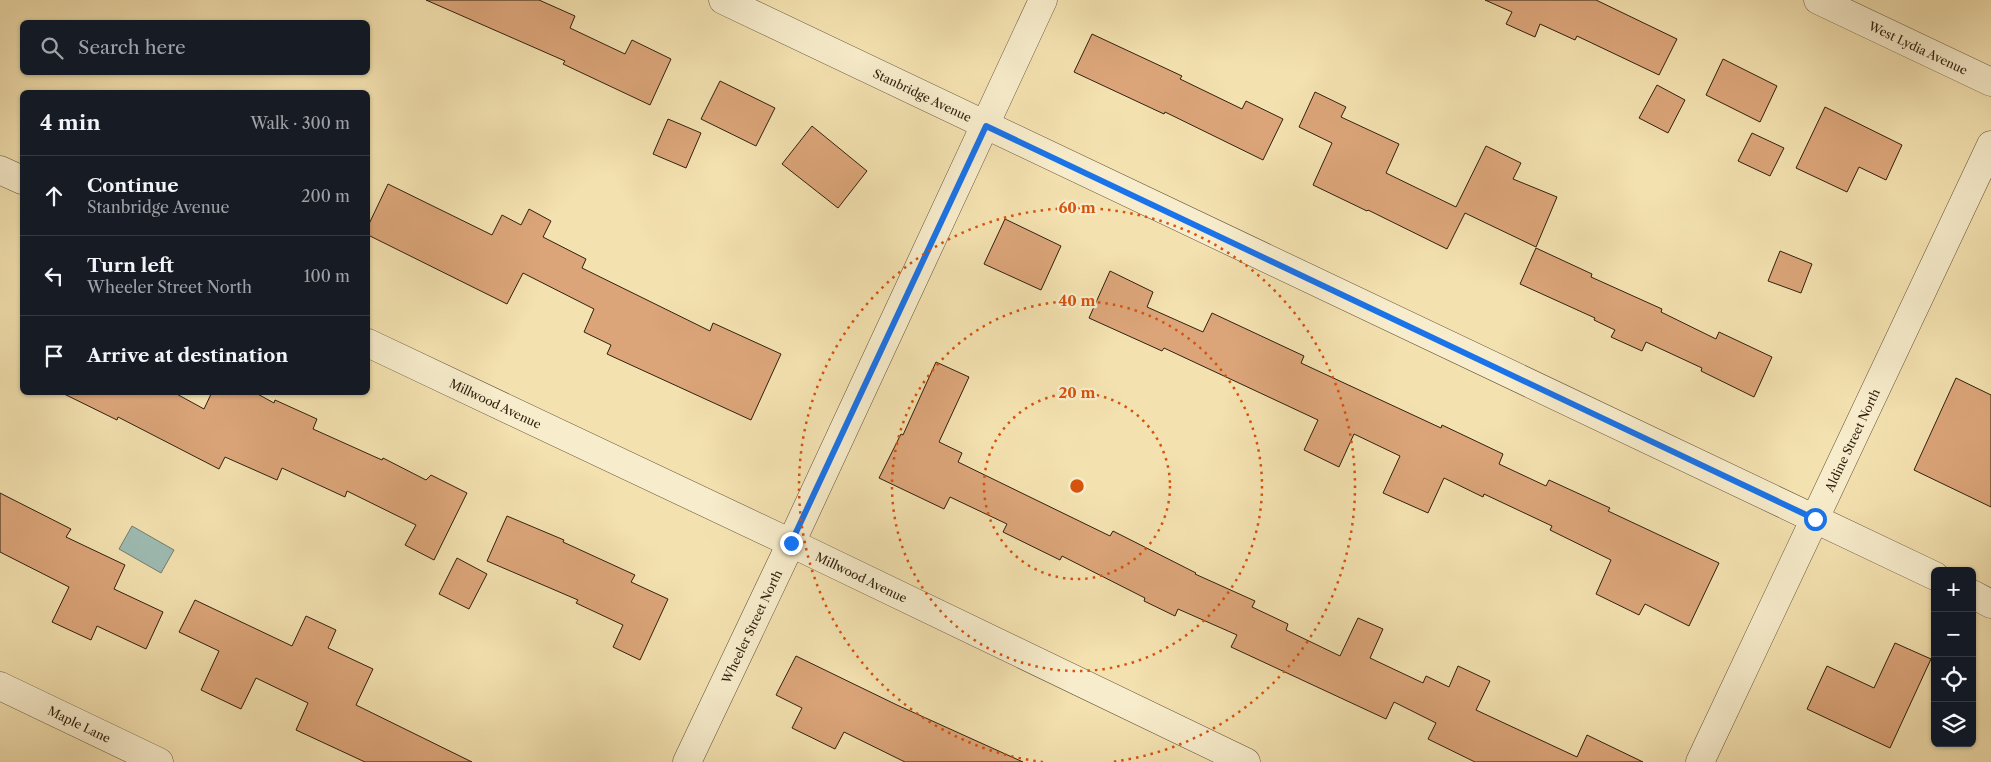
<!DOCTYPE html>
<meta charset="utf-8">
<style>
body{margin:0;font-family:"Libre Caslon Text",serif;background:#20242c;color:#f1f3f6}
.controls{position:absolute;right:15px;bottom:15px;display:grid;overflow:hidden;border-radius:8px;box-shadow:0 1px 4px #0004}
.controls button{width:45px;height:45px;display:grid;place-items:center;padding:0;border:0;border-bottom:1px solid #363941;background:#171b24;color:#f1f3f6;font:25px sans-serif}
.stop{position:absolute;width:15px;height:15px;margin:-11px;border:4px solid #1a73e8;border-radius:50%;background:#fff}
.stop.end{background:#1a73e8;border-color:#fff;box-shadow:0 1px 5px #0008}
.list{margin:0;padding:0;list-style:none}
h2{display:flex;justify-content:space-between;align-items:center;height:65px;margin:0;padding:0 20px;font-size:21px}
h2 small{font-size:16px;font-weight:400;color:#9ea1a6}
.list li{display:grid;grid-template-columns:32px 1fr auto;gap:15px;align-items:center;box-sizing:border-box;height:80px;padding:0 20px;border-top:1px solid #363941}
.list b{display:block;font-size:19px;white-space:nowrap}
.list p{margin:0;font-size:16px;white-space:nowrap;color:#9ea1a6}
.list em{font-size:16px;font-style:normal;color:#9ea1a6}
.icon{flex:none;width:28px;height:28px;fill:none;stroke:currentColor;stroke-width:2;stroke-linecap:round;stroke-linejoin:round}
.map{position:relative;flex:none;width:1991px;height:762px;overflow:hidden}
.search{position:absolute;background:#171b24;box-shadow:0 1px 4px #0004;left:20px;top:20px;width:350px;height:55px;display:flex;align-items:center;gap:12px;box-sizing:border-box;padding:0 18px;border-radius:8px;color:#9ea1a6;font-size:19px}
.panel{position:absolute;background:#171b24;box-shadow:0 1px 4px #0004;left:20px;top:90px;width:350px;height:305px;border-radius:8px}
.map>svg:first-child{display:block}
.water{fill:#9ebcb3;stroke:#727e71}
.building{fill:#dba579;stroke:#31200f}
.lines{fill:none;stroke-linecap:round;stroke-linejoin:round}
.minor-casing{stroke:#625037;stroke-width:29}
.minor{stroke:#f7eccb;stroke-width:28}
.route{stroke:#1a73e8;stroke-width:6}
.ring{fill:none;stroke:#d6530c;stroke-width:2.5;stroke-dasharray:2.5 5}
.labels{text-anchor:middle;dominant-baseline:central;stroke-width:4.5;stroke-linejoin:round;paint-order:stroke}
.street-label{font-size:12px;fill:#31200f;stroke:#f7eccb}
.centre{fill:#d6530c;stroke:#f7eccb;stroke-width:2.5}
.ring-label{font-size:15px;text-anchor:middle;font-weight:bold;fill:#d6530c;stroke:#f7eccb;stroke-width:4.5;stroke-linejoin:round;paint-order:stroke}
</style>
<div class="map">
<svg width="1991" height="762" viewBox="0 0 1991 762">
<rect width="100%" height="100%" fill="#f3e1af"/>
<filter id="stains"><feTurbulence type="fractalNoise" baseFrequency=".004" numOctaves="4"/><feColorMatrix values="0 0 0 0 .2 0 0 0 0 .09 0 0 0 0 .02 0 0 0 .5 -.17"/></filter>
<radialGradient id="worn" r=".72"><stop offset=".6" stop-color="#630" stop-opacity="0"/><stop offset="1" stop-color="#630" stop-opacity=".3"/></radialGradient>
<path class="water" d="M 132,526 L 174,550 L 161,573 L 119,549 Z"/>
<path class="building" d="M 426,0 L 539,0 L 575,16 L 570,28 L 625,54 L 632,40 L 671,59 L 650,105 L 563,64 L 565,61 Z
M 1485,0 L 1596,0 L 1677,39 L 1659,75 L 1577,36 L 1575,40 L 1540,24 L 1535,37 L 1506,24 L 1512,12 Z
M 1092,34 L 1182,76 L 1180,79 L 1242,109 L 1246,101 L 1283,119 L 1263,160 L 1165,112 L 1164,114 L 1074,72 Z
M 1723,59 L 1777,86 L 1760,122 L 1706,95 Z
M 720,81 L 775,108 L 756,146 L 701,119 Z
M 1657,85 L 1685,100 L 1668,133 L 1639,118 Z
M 1315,92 L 1346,107 L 1341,117 L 1399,144 L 1386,173 L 1456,207 L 1486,146 L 1521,163 L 1513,179 L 1557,197 L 1536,247 L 1465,213 L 1447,249 L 1368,210 L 1367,211 L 1313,185 L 1332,143 L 1299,127 Z
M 1825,107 L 1902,145 L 1886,180 L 1859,167 L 1847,192 L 1796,168 Z
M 668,119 L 701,133 L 686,168 L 653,154 Z
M 812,126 L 867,171 L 838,208 L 782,164 Z
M 1752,133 L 1784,148 L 1770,176 L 1738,161 Z
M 388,184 L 492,235 L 502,215 L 521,225 L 529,209 L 551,221 L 543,237 L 586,259 L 582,268 L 710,331 L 713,323 L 781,354 L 751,420 L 607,354 L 611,345 L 584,332 L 594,309 L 523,273 L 507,304 L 368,235 L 368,226 Z
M 1005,219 L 1061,246 L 1041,290 L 984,264 Z
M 1536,248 L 1592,274 L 1591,277 L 1662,309 L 1661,312 L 1716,339 L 1719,332 L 1772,357 L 1754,397 L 1701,371 L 1702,368 L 1646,342 L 1642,351 L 1611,337 L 1615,330 L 1594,320 L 1595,318 L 1520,284 Z
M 1780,251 L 1812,264 L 1801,293 L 1768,281 Z
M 1110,271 L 1153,292 L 1147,307 L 1203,332 L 1212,313 L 1304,356 L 1301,363 L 1441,428 L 1442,425 L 1503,454 L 1499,464 L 1546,486 L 1549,480 L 1610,508 L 1608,511 L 1719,563 L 1689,626 L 1645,604 L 1639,615 L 1596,594 L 1611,560 L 1550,530 L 1552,526 L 1484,494 L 1483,497 L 1444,478 L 1428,513 L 1383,493 L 1400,456 L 1354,434 L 1339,467 L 1304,450 L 1318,420 L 1164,348 L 1162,351 L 1089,318 Z
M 936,362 L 969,377 L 939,442 L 962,453 L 958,462 L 1110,536 L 1113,531 L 1196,573 L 1195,574 L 1255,601 L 1252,607 L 1288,624 L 1286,630 L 1340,656 L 1358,618 L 1383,629 L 1370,658 L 1423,683 L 1426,676 L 1449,687 L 1458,666 L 1490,681 L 1476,710 L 1577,757 L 1587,735 L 1643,762 L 1475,762 L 1428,739 L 1436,723 L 1394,702 L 1386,719 L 1231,647 L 1237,635 L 1178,609 L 1175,616 L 1144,601 L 1145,598 L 1062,556 L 1060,560 L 1003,532 L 1007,524 L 950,497 L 944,509 L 879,478 L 901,434 L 903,435 Z
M 1956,378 L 1991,395 L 1991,507 L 1914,470 Z
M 60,392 L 173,392 L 204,409 L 212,392 L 254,392 L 274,403 L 275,400 L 317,419 L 313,429 L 382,460 L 383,458 L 426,480 L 431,475 L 467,493 L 434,560 L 405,545 L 416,525 L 347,491 L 345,497 L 282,468 L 277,480 L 225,457 L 219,469 L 118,417 L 117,420 Z
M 0,493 L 71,529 L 66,537 L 125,565 L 114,589 L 163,612 L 146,649 L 97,626 L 91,640 L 52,622 L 69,587 L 0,552 Z
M 507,516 L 564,540 L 563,542 L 635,575 L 631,582 L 668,599 L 640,660 L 613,647 L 623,625 L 576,603 L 578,600 L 487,561 Z
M 457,558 L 487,574 L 469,609 L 439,594 Z
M 195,600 L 292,646 L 306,616 L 336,630 L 328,648 L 373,669 L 356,705 L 472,762 L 365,762 L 296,730 L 308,703 L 256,678 L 241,709 L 201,690 L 219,651 L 179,632 Z
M 1895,643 L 1931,659 L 1890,748 L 1807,709 L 1827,666 L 1874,688 Z
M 796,656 L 897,705 L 1023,762 L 905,762 L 844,732 L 835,749 L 792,728 L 802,708 L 776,695 Z"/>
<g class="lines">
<g class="minor-casing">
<g id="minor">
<path id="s1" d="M 723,0 L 1935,576"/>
<path id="s2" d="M 1818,0 L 1991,82"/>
<path d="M 0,170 L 22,180"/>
<path id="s3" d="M 368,343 L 791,543 L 1246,762"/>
<path d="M 1972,594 L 1991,604"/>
<path id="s4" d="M 0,686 L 159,762"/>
<path id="s5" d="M 687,762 L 791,543 L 1043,0"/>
<path id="s6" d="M 1700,762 L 1991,145"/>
</g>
</g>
<use href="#minor" class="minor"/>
</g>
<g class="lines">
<path class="route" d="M 791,543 L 986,126 L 1815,519"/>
</g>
<g class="ring">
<circle cx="1077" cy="486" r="93"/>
<circle cx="1077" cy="486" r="185"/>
<path d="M1043 762A278 278 0 1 1 1111 762"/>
</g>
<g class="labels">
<g class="street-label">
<text stroke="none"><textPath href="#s2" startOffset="111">West Lydia Avenue</textPath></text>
<text stroke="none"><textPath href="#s1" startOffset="221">Stanbridge Avenue</textPath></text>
<text stroke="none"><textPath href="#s3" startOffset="141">Millwood Avenue</textPath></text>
<text stroke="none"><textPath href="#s6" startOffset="356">Aldine Street North</textPath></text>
<text stroke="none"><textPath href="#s3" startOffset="546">Millwood Avenue</textPath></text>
<text stroke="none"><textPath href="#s5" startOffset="150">Wheeler Street North</textPath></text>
<text stroke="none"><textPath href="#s4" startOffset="88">Maple Lane</textPath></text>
</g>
</g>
<circle cx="1077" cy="486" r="8" class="centre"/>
<g class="ring-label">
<text x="1077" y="213">60 m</text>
<text x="1077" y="306">40 m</text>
<text x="1077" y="398">20 m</text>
</g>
<rect width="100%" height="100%" filter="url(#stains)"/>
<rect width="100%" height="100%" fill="url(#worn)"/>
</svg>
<div class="controls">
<button>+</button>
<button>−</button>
<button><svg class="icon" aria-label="locate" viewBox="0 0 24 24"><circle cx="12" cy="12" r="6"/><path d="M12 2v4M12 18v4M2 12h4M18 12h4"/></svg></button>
<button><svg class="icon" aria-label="layers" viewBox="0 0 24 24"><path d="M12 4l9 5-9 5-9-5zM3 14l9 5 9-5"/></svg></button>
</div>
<div class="stop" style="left:1815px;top:519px"></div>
<div class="stop end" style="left:791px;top:543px"></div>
<div class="search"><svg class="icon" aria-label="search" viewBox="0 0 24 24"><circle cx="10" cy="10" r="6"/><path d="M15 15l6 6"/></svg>Search here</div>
<section class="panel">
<h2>4 min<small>Walk · 300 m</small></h2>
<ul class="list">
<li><svg class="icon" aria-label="ahead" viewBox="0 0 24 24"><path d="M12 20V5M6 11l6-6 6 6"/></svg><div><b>Continue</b><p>Stanbridge Avenue</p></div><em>200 m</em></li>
<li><svg class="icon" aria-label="left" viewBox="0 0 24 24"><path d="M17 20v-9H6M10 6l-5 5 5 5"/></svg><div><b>Turn left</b><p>Wheeler Street North</p></div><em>100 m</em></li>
<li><svg class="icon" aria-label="arrive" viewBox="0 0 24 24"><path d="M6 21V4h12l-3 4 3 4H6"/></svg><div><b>Arrive at destination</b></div></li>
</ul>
</section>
</div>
